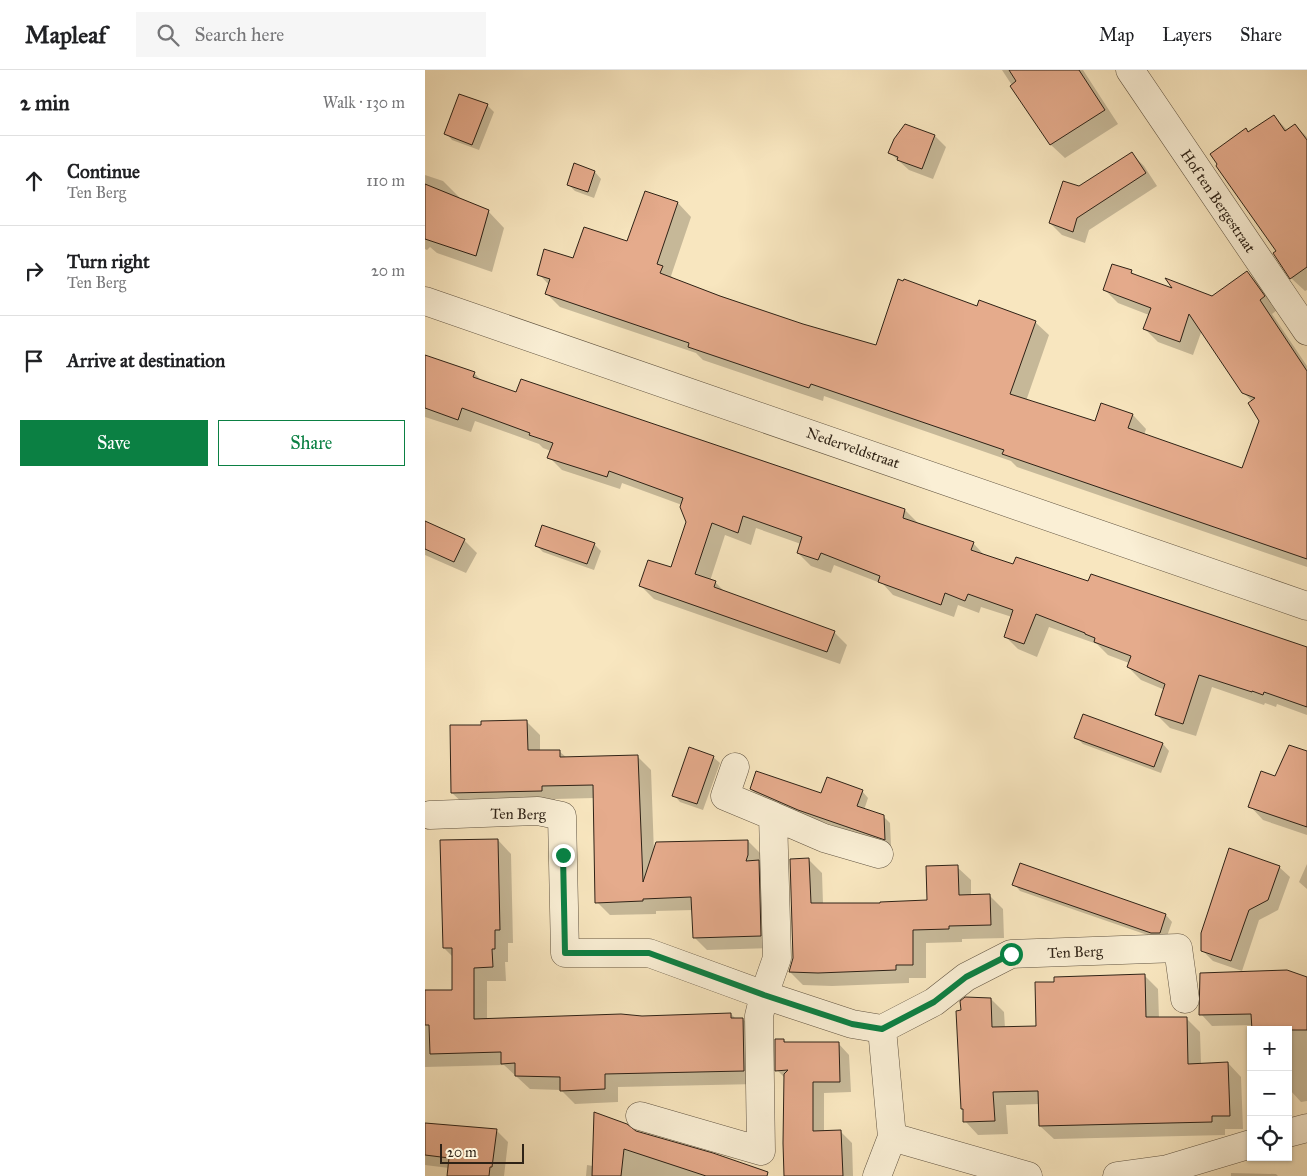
<!DOCTYPE html>
<meta charset="utf-8">
<style>
body{margin:0;font-family:"IM FELL Great Primer",serif;background:#f6f6f6;color:#202124}
.controls{position:absolute;right:15px;bottom:15px;display:grid;overflow:hidden;border-radius:0px;box-shadow:0 1px 4px #0004}
.controls button{width:45px;height:45px;display:grid;place-items:center;padding:0;border:0;border-bottom:1px solid #e0e0e0;background:#fff;color:#202124;font:25px sans-serif}
.scale{position:absolute;left:15px;bottom:12px;width:84px;box-sizing:border-box;padding-left:5px;border:2px solid #2e2216;border-top:0;font-size:14px;line-height:18px;white-space:nowrap;color:#2e2216;-webkit-text-stroke:4px #faefd5;paint-order:stroke}
.stop{position:absolute;width:15px;height:15px;margin:-11px;border:4px solid #0b8043;border-radius:50%;background:#fff}
.stop.end{background:#0b8043;border-color:#fff;box-shadow:0 1px 5px #0008}
.list{margin:0;padding:0;list-style:none}
h2{display:flex;justify-content:space-between;align-items:center;height:65px;margin:0;padding:0 20px;font-size:21px}
h2 small{font-size:16px;font-weight:400;color:#757577}
.list li{display:grid;grid-template-columns:32px 1fr auto;gap:15px;align-items:center;box-sizing:border-box;height:90px;padding:0 20px;border-top:1px solid #e0e0e0}
.list b{display:block;font-size:19px;white-space:nowrap}
.list p{margin:0;font-size:16px;white-space:nowrap;color:#757577}
.list em{font-size:16px;font-style:normal;color:#757577}
.actions{display:flex;gap:10px;padding:15px 20px}
.actions a{flex:1;padding:11px 0;border:1px solid #0b8043;border-radius:0px;text-align:center;font-size:18px;color:#0b8043}
.actions .main{background:#0b8043;color:#fff}
.icon{flex:none;width:28px;height:28px;fill:none;stroke:currentColor;stroke-width:2;stroke-linecap:round;stroke-linejoin:round}
.map{position:relative;flex:none;width:882px;height:1106px;overflow:hidden}
header{display:flex;align-items:center;gap:30px;box-sizing:border-box;height:70px;padding:0 25px;background:#fff;border-bottom:1px solid #e0e0e0}
header strong{font-size:24px}
nav{display:flex;gap:28px;margin-inline-start:auto;font-size:18px}
.search{width:350px;height:45px;background:#f6f6f6;display:flex;align-items:center;gap:12px;box-sizing:border-box;padding:0 18px;border-radius:0px;color:#757577;font-size:19px}
main{display:flex}
aside{flex:1;background:#fff}
.map>svg:first-child{display:block}
.shadow{fill:#0003}
.building{fill:#e5ab8c;stroke:#2e2216}
.lines{fill:none;stroke-linecap:round;stroke-linejoin:round}
.minor-casing{stroke:#605340;stroke-width:29}
.minor{stroke:#faefd5;stroke-width:28}
.route{stroke:#0b8043;stroke-width:6}
.labels{text-anchor:middle;dominant-baseline:central;stroke-width:5;stroke-linejoin:round;paint-order:stroke}
.street-label{font-size:15px;fill:#2e2216;stroke:#faefd5}
</style>
<header>
<strong>Mapleaf</strong>
<div class="search"><svg class="icon" aria-label="search" viewBox="0 0 24 24"><circle cx="10" cy="10" r="6"/><path d="M15 15l6 6"/></svg>Search here</div>
<nav><a>Map</a><a>Layers</a><a>Share</a></nav>
</header>
<main>
<aside>
<h2>2 min<small>Walk · 130 m</small></h2>
<ul class="list">
<li><svg class="icon" aria-label="ahead" viewBox="0 0 24 24"><path d="M12 20V5M6 11l6-6 6 6"/></svg><div><b>Continue</b><p>Ten Berg</p></div><em>110 m</em></li>
<li><svg class="icon" aria-label="right" viewBox="0 0 24 24"><path d="M7 20v-9h11M14 6l5 5-5 5"/></svg><div><b>Turn right</b><p>Ten Berg</p></div><em>20 m</em></li>
<li><svg class="icon" aria-label="arrive" viewBox="0 0 24 24"><path d="M6 21V4h12l-3 4 3 4H6"/></svg><div><b>Arrive at destination</b></div></li>
</ul>
<div class="actions"><a class="main">Save</a><a>Share</a></div>
</aside>
<div class="map">
<svg width="882" height="1106" viewBox="0 0 882 1106">
<rect width="100%" height="100%" fill="#f8e6bf"/>
<filter id="stains"><feTurbulence type="fractalNoise" baseFrequency=".004" numOctaves="4"/><feColorMatrix values="0 0 0 0 .2 0 0 0 0 .09 0 0 0 0 .02 0 0 0 .5 -.17"/></filter>
<radialGradient id="worn" r=".72"><stop offset=".6" stop-color="#630" stop-opacity="0"/><stop offset="1" stop-color="#630" stop-opacity=".3"/></radialGradient>
<path class="shadow" d="M 577,0 L 658,0 L 693,54 L 640,88 L 626,75 Z
M 62,35 L 69,42 L 54,80 L 27,70 L 21,63 Z
M 849,46 L 863,61 L 870,55 L 882,67 L 882,220 L 880,221 L 866,208 L 853,181 L 824,63 Z
M 480,56 L 510,66 L 521,77 L 508,109 L 484,100 L 465,83 Z
M 707,84 L 719,96 L 732,116 L 664,160 L 660,173 L 637,165 L 625,153 L 654,118 Z
M 170,102 L 176,109 L 169,128 L 150,121 L 143,114 Z
M 0,105 L 18,111 L 34,127 L 34,129 L 63,141 L 79,158 L 67,202 L 12,183 L 5,177 L 2,180 L 0,179 Z
M 221,122 L 253,133 L 266,147 L 246,206 L 250,210 L 378,255 L 452,276 L 553,238 L 610,252 L 624,265 L 601,331 L 670,353 L 677,334 L 708,345 L 721,359 L 719,365 L 818,399 L 835,351 L 828,332 L 818,322 L 777,260 L 768,285 L 733,272 L 719,258 L 724,245 L 693,233 L 679,219 L 706,201 L 710,206 L 750,221 L 787,227 L 822,202 L 836,216 L 852,240 L 847,244 L 882,296 L 882,497 L 592,397 L 586,391 L 399,326 L 398,331 L 278,290 L 271,283 L 135,237 L 122,224 L 124,215 L 114,204 L 148,189 L 203,173 Z
M 0,286 L 49,303 L 58,312 L 92,324 L 96,310 L 480,440 L 493,453 L 548,473 L 561,487 L 589,496 L 663,513 L 882,580 L 882,645 L 852,634 L 851,637 L 840,633 L 839,635 L 787,617 L 771,666 L 745,658 L 732,645 L 740,620 L 716,610 L 703,597 L 704,593 L 683,585 L 672,574 L 624,557 L 612,587 L 593,579 L 580,566 L 587,547 L 556,537 L 554,543 L 533,535 L 529,547 L 468,525 L 458,514 L 409,495 L 406,503 L 386,496 L 373,483 L 376,474 L 331,458 L 326,475 L 300,465 L 285,511 L 290,512 L 301,523 L 409,562 L 422,575 L 415,594 L 229,529 L 216,516 L 246,499 L 263,452 L 257,435 L 197,413 L 195,419 L 137,400 L 124,387 L 126,381 L 118,378 L 114,374 L 50,351 L 46,362 L 0,347 Z
M 0,452 L 39,470 L 52,483 L 41,503 L 0,485 Z
M 169,474 L 176,481 L 169,500 L 118,482 L 112,476 Z
M 659,646 L 738,674 L 744,681 L 736,703 L 658,674 L 651,667 Z
M 101,651 L 115,665 L 115,681 L 134,681 L 142,688 L 213,687 L 226,700 L 229,783 L 323,771 L 336,784 L 348,878 L 282,880 L 269,867 L 268,840 L 231,841 L 231,844 L 185,845 L 172,832 L 169,728 L 130,729 L 130,734 L 41,736 L 27,723 L 57,656 Z
M 882,682 L 882,765 L 838,750 L 825,736 L 851,708 Z
M 288,687 L 295,693 L 278,740 L 255,732 L 249,725 Z
M 326,719 L 396,725 L 437,721 L 443,728 L 439,740 L 458,746 L 465,753 L 466,776 L 381,746 L 333,726 Z
M 73,770 L 86,784 L 88,873 L 83,873 L 83,892 L 80,892 L 81,911 L 62,911 L 62,950 L 306,944 L 311,949 L 318,949 L 332,963 L 332,1014 L 193,1017 L 193,1032 L 150,1034 L 136,1020 L 105,1019 L 79,995 L 0,997 L 0,922 L 29,921 L 28,887 L 19,878 Z
M 384,790 L 397,803 L 398,834 L 456,835 L 503,831 L 532,797 L 546,810 L 546,826 L 564,825 L 578,839 L 579,868 L 537,869 L 537,872 L 501,873 L 501,908 L 484,908 L 484,913 L 407,916 L 378,915 L 365,902 L 369,888 Z
M 882,794 L 882,819 L 874,812 Z
M 854,797 L 865,807 L 853,840 L 834,850 L 817,901 L 788,891 L 777,880 Z
M 589,814 L 741,845 L 747,852 L 741,869 L 734,869 L 595,821 Z
M 719,905 L 733,919 L 734,949 L 762,949 L 775,962 L 776,994 L 803,993 L 816,1007 L 818,1059 L 800,1059 L 800,1065 L 629,1069 L 615,1056 L 615,1034 L 581,1035 L 583,1064 L 553,1065 L 540,1051 L 539,1040 L 537,1039 L 566,929 L 579,942 L 580,958 L 613,957 Z
M 882,909 L 882,1031 L 876,1032 L 865,1020 L 863,960 L 828,955 L 787,956 L 776,944 Z
M 359,970 L 362,974 L 413,973 L 424,985 L 426,1022 L 399,1023 L 399,1062 L 416,1062 L 427,1073 L 428,1106 L 364,1106 L 361,1009 L 352,1000 Z
M 0,1054 L 71,1060 L 83,1072 L 79,1106 L 23,1106 L 24,1098 L 0,1095 Z
M 210,1062 L 281,1090 L 279,1106 L 161,1106 L 162,1095 L 168,1096 Z
M 806,1103 L 851,1104 L 853,1106 L 806,1106 Z"/>
<path class="building" d="M 584,0 L 654,0 L 680,40 L 625,75 L 585,16 L 591,11 Z
M 34,24 L 63,34 L 47,75 L 19,64 Z
M 849,45 L 860,61 L 870,54 L 882,70 L 882,197 L 865,209 L 848,183 L 851,181 L 791,96 L 792,94 L 785,84 L 821,58 L 823,62 Z
M 480,54 L 510,65 L 497,99 L 472,90 L 473,87 L 463,83 L 469,69 Z
M 707,82 L 721,103 L 652,148 L 648,162 L 624,153 L 638,111 L 654,116 Z
M 149,93 L 170,101 L 163,122 L 142,115 Z
M 0,114 L 64,140 L 51,186 L 0,169 Z
M 220,121 L 253,132 L 232,194 L 238,196 L 235,203 L 295,226 L 378,254 L 451,275 L 473,209 L 478,211 L 479,209 L 552,236 L 554,230 L 611,251 L 585,324 L 670,351 L 676,333 L 708,344 L 703,358 L 817,398 L 834,351 L 823,333 L 830,328 L 817,323 L 764,244 L 755,272 L 718,259 L 726,238 L 678,220 L 687,194 L 707,200 L 706,203 L 747,218 L 740,208 L 787,226 L 822,201 L 840,226 L 835,230 L 882,301 L 882,489 L 577,384 L 579,380 L 386,314 L 384,318 L 263,277 L 264,273 L 120,224 L 125,209 L 112,205 L 119,179 L 148,188 L 159,157 L 202,171 Z
M 0,285 L 50,302 L 48,307 L 91,322 L 96,309 L 480,439 L 478,448 L 549,472 L 546,480 L 588,494 L 591,487 L 663,511 L 666,504 L 882,577 L 882,637 L 839,622 L 838,625 L 827,621 L 827,622 L 774,605 L 758,654 L 730,645 L 740,614 L 702,597 L 706,586 L 669,572 L 670,568 L 660,564 L 660,563 L 611,544 L 599,574 L 579,567 L 588,540 L 543,524 L 540,531 L 520,523 L 516,535 L 453,512 L 455,506 L 396,483 L 393,490 L 372,483 L 377,467 L 318,446 L 313,463 L 287,453 L 270,504 L 291,511 L 289,517 L 410,561 L 402,582 L 214,516 L 223,490 L 246,497 L 261,452 L 255,437 L 258,428 L 184,401 L 182,407 L 122,388 L 128,373 L 104,365 L 105,363 L 37,338 L 33,350 L 0,338 Z
M 0,451 L 40,469 L 29,492 L 0,479 Z
M 117,455 L 170,473 L 162,494 L 110,476 Z
M 658,644 L 738,673 L 729,697 L 649,668 Z
M 102,650 L 103,680 L 135,680 L 135,687 L 213,685 L 218,812 L 231,772 L 323,770 L 323,785 L 321,791 L 334,790 L 336,866 L 268,868 L 266,827 L 218,829 L 218,831 L 170,833 L 168,715 L 117,716 L 117,721 L 26,723 L 25,655 L 56,655 L 56,651 Z
M 864,675 L 882,681 L 882,757 L 823,737 L 836,701 L 850,706 Z
M 264,677 L 289,686 L 272,734 L 247,726 Z
M 331,701 L 396,723 L 402,707 L 438,720 L 432,736 L 459,745 L 460,770 L 373,740 L 325,719 Z
M 73,769 L 75,860 L 70,860 L 70,879 L 67,879 L 68,897 L 49,898 L 49,949 L 196,944 L 217,946 L 306,943 L 306,948 L 318,948 L 319,1001 L 180,1004 L 180,1019 L 135,1021 L 135,1007 L 90,1006 L 90,993 L 76,994 L 76,982 L 5,984 L 4,955 L 0,955 L 0,920 L 27,920 L 27,878 L 18,878 L 15,770 Z
M 804,778 L 855,796 L 843,830 L 824,840 L 806,891 L 776,881 L 776,863 Z
M 384,788 L 386,833 L 455,833 L 455,832 L 502,830 L 501,796 L 533,795 L 534,825 L 565,824 L 566,855 L 524,856 L 524,859 L 488,860 L 488,895 L 471,895 L 471,900 L 393,903 L 364,902 L 368,888 L 365,789 Z
M 595,793 L 741,844 L 735,863 L 726,863 L 587,815 Z
M 862,900 L 882,907 L 882,960 L 827,960 L 826,944 L 774,945 L 775,903 Z
M 720,904 L 721,947 L 762,947 L 763,994 L 803,992 L 805,1046 L 787,1046 L 787,1052 L 614,1056 L 613,1021 L 568,1022 L 570,1051 L 538,1052 L 538,1039 L 536,1039 L 531,941 L 536,940 L 535,931 L 540,927 L 566,928 L 567,957 L 611,956 L 610,912 L 629,912 L 629,907 Z
M 350,969 L 359,969 L 359,972 L 414,972 L 415,1012 L 388,1012 L 388,1061 L 416,1060 L 418,1106 L 359,1106 L 358,1073 L 359,1004 L 363,1000 L 350,1001 Z
M 169,1042 L 202,1054 L 211,1061 L 288,1083 L 343,1102 L 342,1106 L 281,1106 L 199,1079 L 196,1106 L 167,1106 Z
M 0,1053 L 72,1059 L 67,1097 L 65,1097 L 64,1106 L 22,1106 L 24,1088 L 0,1085 Z"/>
<g class="lines">
<g class="minor-casing">
<path id="minor" d="M 705,0 L 882,261
M 0,231 L 882,536
M 5,745 L 113,741 L 137,746 L 140,883 L 224,883 L 339,925 L 427,954 L 457,959 L 467,1067 L 452,1106
M 348,746 L 399,768 L 454,784
M 457,959 L 509,932 L 541,907 L 586,884 L 753,878 L 760,929
M 215,1046 L 336,1081 L 334,946 L 339,925 L 352,888 L 348,746 L 300,726 L 310,697
M 863,1063 L 882,1058
M 467,1067 L 603,1106
M 692,1106 L 743,1099 L 826,1074"/>
</g>
<use href="#minor" class="minor"/>
</g>
<g class="lines">
<path class="route" d="M 138,785 L 140,883 L 224,883 L 339,925 L 409,948 L 427,954 L 457,959 L 509,932 L 541,907 L 586,884"/>
</g>
<g class="labels">
<g class="street-label">
<text transform="translate(793 131) rotate(56)">Hof ten Bergestraat</text>
<text transform="translate(428 378) rotate(19)">Nederveldstraat</text>
<text transform="translate(93 744) rotate(1)">Ten Berg</text>
<text transform="translate(650 882) rotate(-2)">Ten Berg</text>
</g>
</g>
<rect width="100%" height="100%" filter="url(#stains)"/>
<rect width="100%" height="100%" fill="url(#worn)"/>
</svg>
<div class="controls">
<button>+</button>
<button>−</button>
<button><svg class="icon" aria-label="locate" viewBox="0 0 24 24"><circle cx="12" cy="12" r="6"/><path d="M12 2v4M12 18v4M2 12h4M18 12h4"/></svg></button>
</div>
<div class="scale">20 m</div>
<div class="stop" style="left:586px;top:884px"></div>
<div class="stop end" style="left:138px;top:785px"></div>
</div>
</main>
